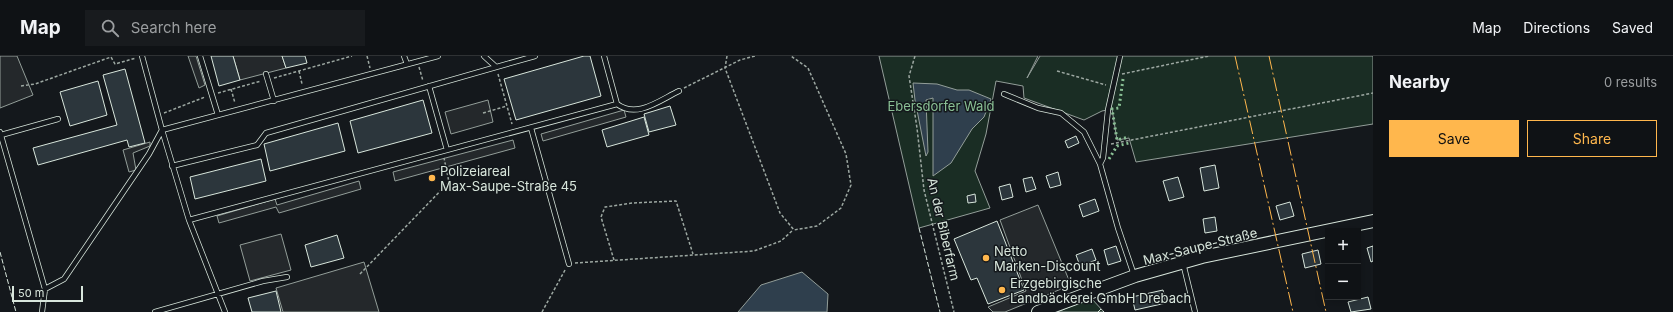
<!DOCTYPE html>
<meta charset="utf-8">
<style>
body{margin:0;font-family:Inter,sans-serif;background:#181b1e;color:#f1f3f6}
.controls{position:absolute;right:12px;bottom:12px;display:grid;overflow:hidden;border-radius:0px;box-shadow:0 2px 10px #0003}
.controls button{width:36px;height:36px;display:grid;place-items:center;padding:0;border:0;border-bottom:1px solid #2f3234;background:#0f1215;color:#f1f3f6;font:20px sans-serif}
.scale{position:absolute;left:12px;bottom:10px;width:71px;box-sizing:border-box;padding-left:4px;border:2px solid #d8e6dc;border-top:0;font-size:11px;line-height:14px;white-space:nowrap;color:#d8e6dc;-webkit-text-stroke:3px #14181c;paint-order:stroke}
.list{margin:0;padding:0;list-style:none}
h2{display:flex;justify-content:space-between;align-items:center;height:52px;margin:0;padding:0 16px;font-size:17px}
h2 small{font-size:13px;font-weight:400;color:#9b9ea0}
.actions{display:flex;gap:8px;padding:12px 16px}
.actions a{flex:1;padding:9px 0;border:1px solid #ffb74d;border-radius:0px;text-align:center;font-size:14px;color:#ffb74d}
.actions .main{background:#ffb74d;color:#111}
.icon{flex:none;width:22px;height:22px;fill:none;stroke:currentColor;stroke-width:2;stroke-linecap:round;stroke-linejoin:round}
.map{position:relative;flex:none;width:1373px;height:256px;overflow:hidden}
header{display:flex;align-items:center;gap:24px;box-sizing:border-box;height:56px;padding:0 20px;background:#0f1215;border-bottom:1px solid #2f3234}
header strong{font-size:19px}
nav{display:flex;gap:22px;margin-inline-start:auto;font-size:14px}
.search{width:280px;height:36px;background:#181b1e;display:flex;align-items:center;gap:10px;box-sizing:border-box;padding:0 14px;border-radius:0px;color:#9b9ea0;font-size:15px}
main{display:flex}
aside{flex:1;background:#0f1215}
.map>svg:first-child{display:block}
.green{fill:#1a2d24;stroke:#939e99}
.parking{fill:#24282b;stroke:#939e99}
.water{fill:#2f3f4d;stroke:#939e99}
.building{fill:#2c363c;stroke:#d8e6dc}
.lines{fill:none;stroke-linecap:round;stroke-linejoin:round}
.lane-casing{stroke:#d8e6dc;stroke-width:6}
.secondary-casing{stroke:#d8e6dc;stroke-width:14}
.path{stroke:#9da8a2;stroke-width:1.5;stroke-dasharray:3 2;stroke-linecap:butt}
.lane{stroke:#14181c;stroke-width:4.5}
.secondary{stroke:#14181c;stroke-width:12}
.hedge{stroke:#8ac095;stroke-width:3;stroke-dasharray:2 3;stroke-linecap:butt}
.fence{stroke:#d8e6dc;stroke-width:1;stroke-dasharray:5 2;stroke-linecap:butt}
.power{stroke:#ffb74d;stroke-width:1;stroke-dasharray:14 3 2 3;stroke-linecap:butt}
.poi-dot{fill:#ffb74d;stroke:#14181c;stroke-width:1.5}
.labels{text-anchor:middle;dominant-baseline:central;stroke-width:3;stroke-linejoin:round;paint-order:stroke}
.park-label{font-size:13px;fill:#8ac095;stroke:#14181c}
.poi-label{font-size:13px;fill:#d8e6dc;stroke:#14181c;text-anchor:start}
.street-label{font-size:13px;fill:#d8e6dc;stroke:#14181c}
</style>
<header>
<strong>Map</strong>
<div class="search"><svg class="icon" aria-label="search" viewBox="0 0 24 24"><circle cx="10" cy="10" r="6"/><path d="M15 15l6 6"/></svg>Search here</div>
<nav><a>Map</a><a>Directions</a><a>Saved</a></nav>
</header>
<main>
<div class="map">
<svg width="1373" height="256" viewBox="0 0 1373 256">
<rect width="100%" height="100%" fill="#14181c"/>
<path class="green" d="M 879,0 L 1038,0 L 1027,22 L 1040,0 L 1373,0 L 1373,68 L 1136,106 L 1129,82 L 1117,84 L 1112,53 L 1102,55 L 1084,64 L 1024,42 L 1023,30 L 996,25 L 986,78 L 975,115 L 990,152 L 919,172 Z
M 1091,242 L 1104,256 L 1057,256 Z"/>
<path class="parking" d="M 0,0 L 17,0 L 33,39 L 0,52 Z
M 188,0 L 196,0 L 205,29 L 199,32 Z
M 233,0 L 282,0 L 286,12 L 240,24 Z
M 488,44 L 493,66 L 451,78 L 445,56 Z
M 624,54 L 626,61 L 543,85 L 541,78 Z
M 513,84 L 515,92 L 395,125 L 393,116 Z
M 150,86 L 150,90 L 133,97 L 136,114 L 129,116 L 123,94 Z
M 359,125 L 361,133 L 279,157 L 276,151 L 219,167 L 217,160 L 275,143 L 277,149 Z
M 1038,149 L 1071,229 L 1005,256 L 993,256 L 988,251 L 1026,235 L 1000,164 Z
M 281,178 L 291,214 L 250,225 L 240,189 Z
M 364,206 L 379,256 L 283,256 L 276,232 Z"/>
<path class="water" d="M 913,27 L 937,28 L 957,34 L 969,34 L 991,43 L 984,61 L 972,73 L 951,107 L 933,120 L 933,42 L 926,44 L 928,96 L 926,100 L 915,44 Z
M 802,216 L 828,238 L 827,256 L 738,256 L 761,229 Z"/>
<path class="building" d="M 211,0 L 233,0 L 240,24 L 219,30 Z
M 282,0 L 305,0 L 307,7 L 286,12 Z
M 584,0 L 590,0 L 601,40 L 516,64 L 504,23 Z
M 125,13 L 145,87 L 129,91 L 127,84 L 38,109 L 33,92 L 117,69 L 103,19 Z
M 98,25 L 107,59 L 70,70 L 60,36 Z
M 423,44 L 432,77 L 358,97 L 350,65 Z
M 670,50 L 676,69 L 649,76 L 644,58 Z
M 644,61 L 649,79 L 607,91 L 602,74 Z
M 338,67 L 345,95 L 270,115 L 264,88 Z
M 1076,80 L 1079,87 L 1068,92 L 1065,85 Z
M 261,103 L 266,125 L 195,143 L 190,121 Z
M 1215,109 L 1219,132 L 1204,135 L 1200,112 Z
M 1058,116 L 1061,129 L 1050,132 L 1046,120 Z
M 1032,121 L 1036,133 L 1026,136 L 1023,123 Z
M 1178,121 L 1184,141 L 1169,145 L 1163,125 Z
M 1010,128 L 1013,141 L 1002,144 L 999,131 Z
M 975,138 L 976,146 L 968,147 L 967,140 Z
M 1095,143 L 1099,155 L 1083,161 L 1079,149 Z
M 1290,146 L 1294,160 L 1280,164 L 1276,150 Z
M 1215,161 L 1217,175 L 1205,177 L 1203,163 Z
M 997,165 L 1024,234 L 988,248 L 977,222 L 971,224 L 954,183 Z
M 337,179 L 344,202 L 311,211 L 305,189 Z
M 1116,190 L 1121,205 L 1108,209 L 1104,194 Z
M 1373,190 L 1373,205 L 1371,206 L 1367,192 Z
M 1092,193 L 1096,204 L 1080,210 L 1076,199 Z
M 1318,194 L 1321,208 L 1305,212 L 1302,198 Z
M 1163,234 L 1166,247 L 1135,254 L 1132,241 Z
M 276,235 L 281,256 L 252,256 L 248,242 Z
M 1368,241 L 1371,253 L 1351,256 L 1348,246 Z"/>
<g class="lines">
<g class="lane-casing">
<path id="lane" d="M 142,0 L 162,74 L 438,0
M 200,0 L 218,59
M 404,0 L 407,8
M 484,0 L 496,11
M 266,18 L 274,45
M 429,30 L 447,94
M 1004,38 L 1038,52 L 1061,57 L 1084,76 L 1100,108 L 1118,172 L 1134,219
M 617,48 C 637,63 660,44 679,35
M 531,72 L 569,208
M 162,74 L 189,164 L 225,256
M 0,76 L 45,233 L 64,223 L 149,98 L 162,74
M 1,79 L 58,63
M 1100,108 L 1103,102 L 1108,54 L 1120,0
M 172,110 L 257,89 L 266,77 L 535,0
M 189,164 L 617,48 L 604,0
M 1183,207 L 1195,256
M 42,256 L 45,233
M 155,256 L 263,225 L 287,221"/>
</g>
<g class="secondary-casing">
<path id="secondary" d="M 1038,256 L 1135,220 L 1202,201 L 1373,165"/>
</g>
<path class="path" d="M 367,0 L 370,12
M 727,0 L 725,12 L 780,157 L 794,174 L 817,170 L 841,152 L 851,129 L 846,98 L 808,12 L 791,0
M 915,0 L 909,20 L 917,72 L 924,134 L 954,256
M 419,11 L 423,25
M 299,15 L 302,28
M 1057,15 L 1106,29
M 498,18 L 512,68
M 1122,18 L 1209,0
M 274,22 L 352,0
M 21,30 L 35,28 L 111,1 L 115,8 L 136,2
M 684,32 L 740,4 L 755,0
M 231,33 L 235,47
M 218,37 L 261,25
M 164,57 L 205,41
M 483,57 L 507,50
M 1111,88 L 1373,37
M 614,204 L 601,161 L 605,151 L 632,147 L 676,145 L 693,198
M 575,207 L 754,195 L 781,185 L 793,174
M 360,218 L 449,126 L 444,102
M 542,256 L 565,214"/>
<use href="#lane" class="lane"/>
<use href="#secondary" class="secondary"/>
<path class="hedge" d="M 1123,23 L 1119,52 L 1112,53 L 1117,84 L 1129,81
M 1109,103 L 1117,90 L 1129,87"/>
<path class="fence" d="M 919,172 L 940,256
M 0,196 L 16,256
M 1098,256 L 1101,253 L 1104,256"/>
<path class="power" d="M 1235,0 L 1293,256
M 1269,0 L 1326,256"/>
</g>
<g class="poi-dot">
<circle cx="432" cy="122" r="4"/>
<circle cx="986" cy="202" r="4"/>
<circle cx="1002" cy="234" r="4"/>
</g>
<g class="labels">
<g class="park-label">
<text x="941" y="50">Ebersdorfer Wald</text>
</g>
<g class="poi-label">
<text x="440" y="115">Polizeiareal<tspan x="440" dy="15">Max-Saupe-Straße 45</tspan></text>
<text x="994" y="195">Netto<tspan x="994" dy="15">Marken-Discount</tspan></text>
<text x="1010" y="227">Erzgebirgische<tspan x="1010" dy="15">Landbäckerei GmbH Drebach</tspan></text>
</g>
<g class="street-label">
<text transform="translate(944 173) rotate(77)">An der Biberfarm</text>
<text transform="translate(1200 190) rotate(-14)">Max-Saupe-Straße</text>
</g>
</g>
</svg>
<div class="controls">
<button>+</button>
<button>−</button>
</div>
<div class="scale">50 m</div>
</div>
<aside>
<h2>Nearby<small>0 results</small></h2>
<ul class="list">
</ul>
<div class="actions"><a class="main">Save</a><a>Share</a></div>
</aside>
</main>
